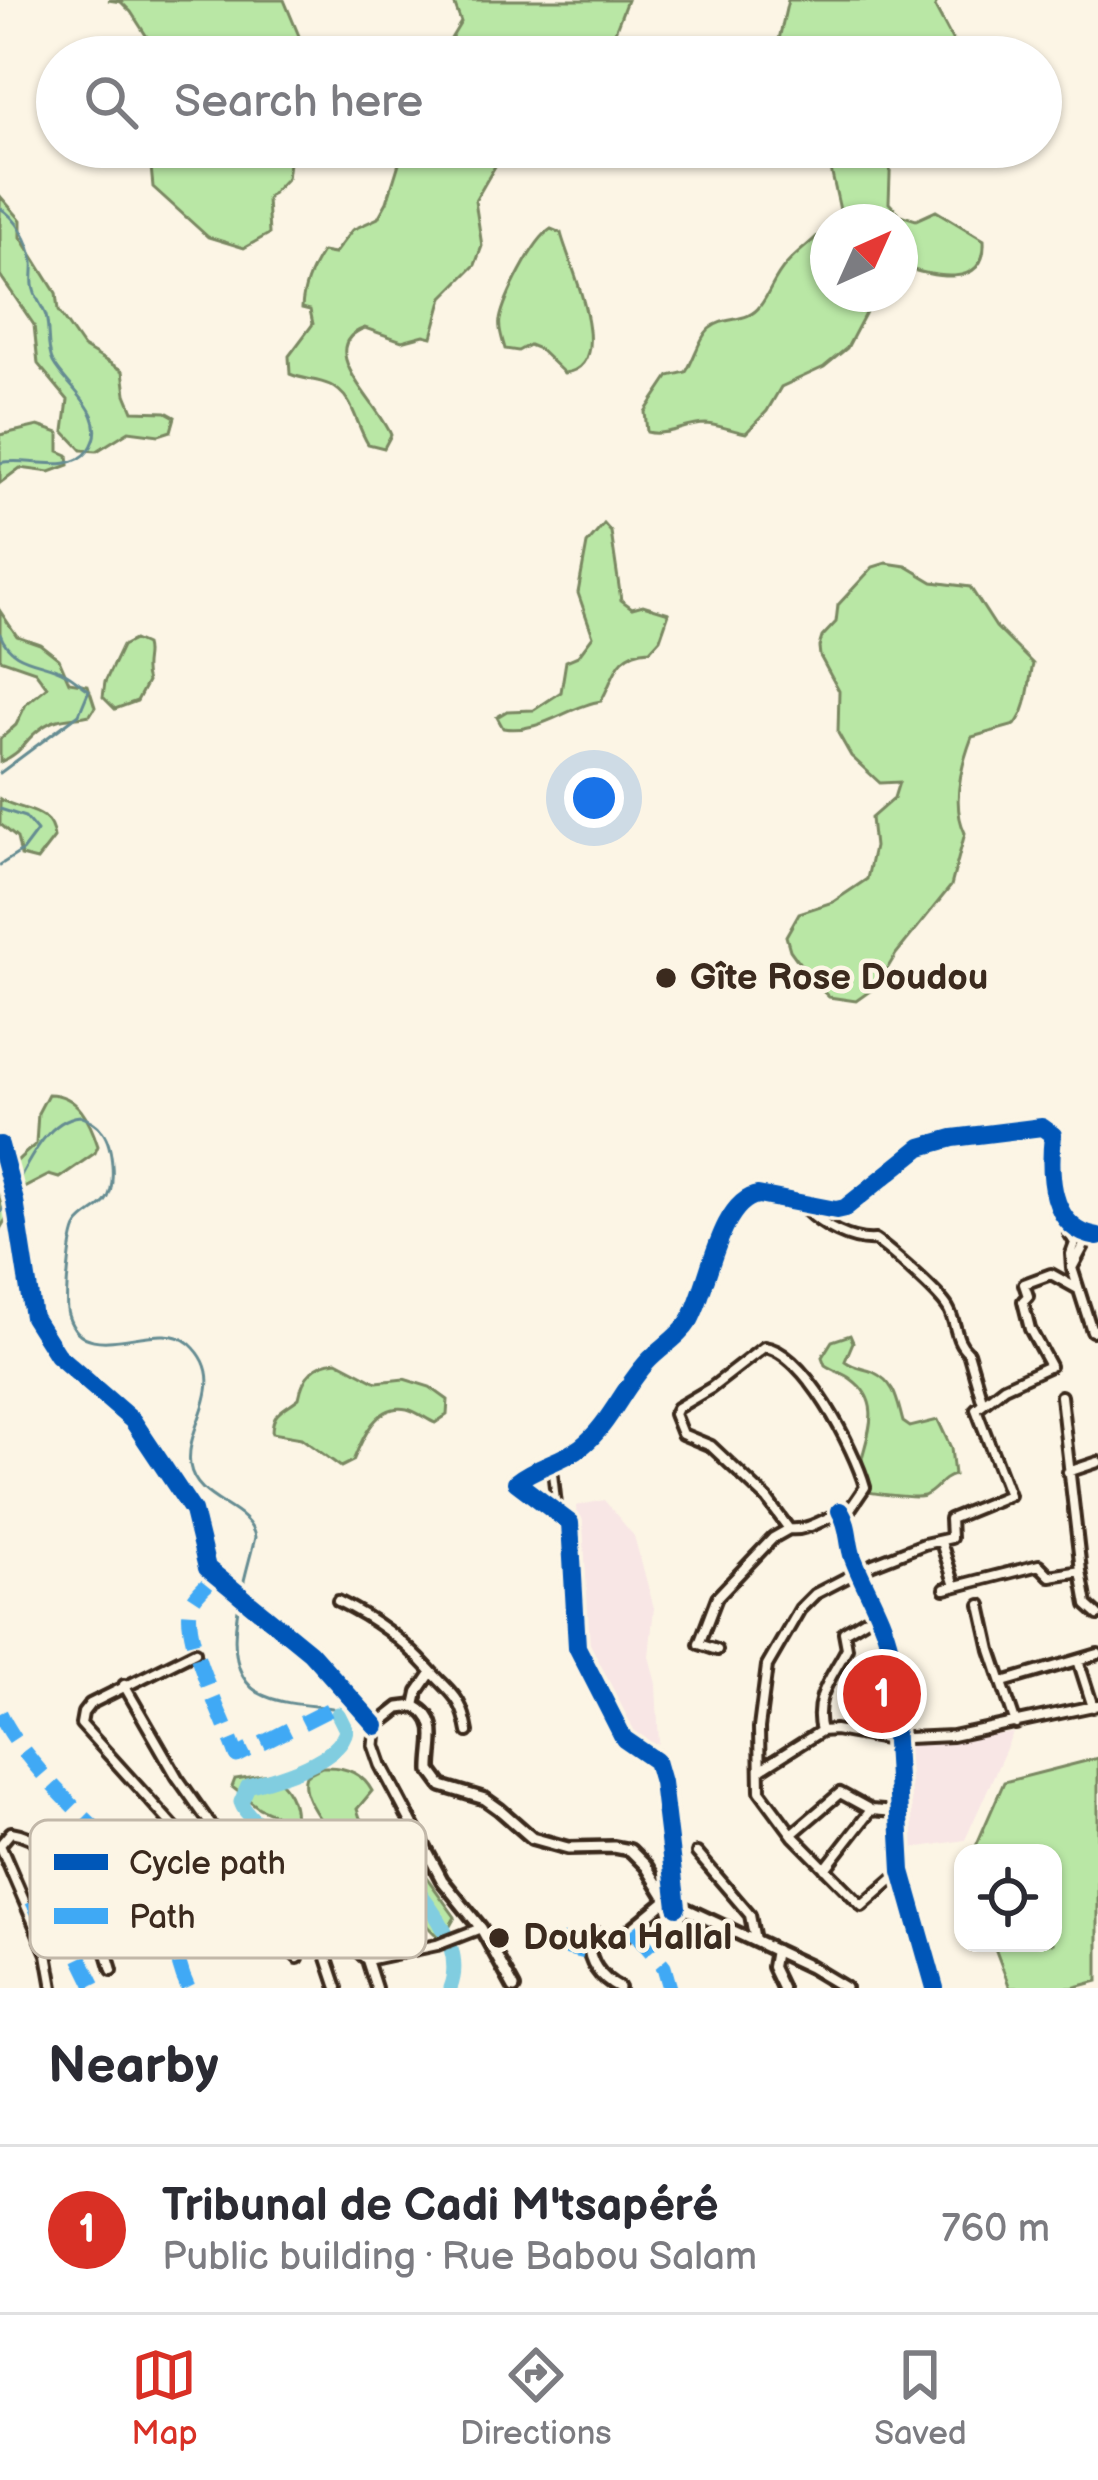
<!DOCTYPE html>
<meta charset="utf-8">
<style>
body{margin:0;font-family:"Balsamiq Sans",sans-serif;background:#f2f2f3;color:#2b2b33}
.controls{position:absolute;right:36px;bottom:36px;display:grid;overflow:hidden;border-radius:24px;box-shadow:0 3px 9px #0004}
.controls button{width:108px;height:108px;display:grid;place-items:center;padding:0;border:0;border-bottom:3px solid #e1e1e2;background:#fff;color:#2b2b33;font:60px sans-serif}
.compass{position:absolute;left:810px;top:204px;width:108px;height:108px;border-radius:50%;background:#fff;box-shadow:0 3px 9px #0004;rotate:45deg}
.you{position:absolute;left:594px;top:798px;width:42px;height:42px;margin:-30px;border:9px solid #fff;border-radius:50%;background:#1a73e8;box-shadow:0 0 0 18px #1a73e833}
.badge{display:grid;place-items:center;width:78px;height:78px;border-radius:50%;background:#d93025;color:#fff;font-size:39px;font-weight:700}
.pin{position:absolute;translate:-50% -50%;border:6px solid #fff;box-shadow:0 3px 12px #0006}
.list{margin:0;padding:0;list-style:none}
h2{display:flex;justify-content:space-between;align-items:center;height:156px;margin:0;padding:0 48px;font-size:51px}
h2 small{font-size:39px;font-weight:400;color:#7c7c81}
.list li{display:grid;grid-template-columns:78px 1fr auto;gap:36px;align-items:center;box-sizing:border-box;height:168px;padding:0 48px;border-top:3px solid #e1e1e2}
.list b{display:block;font-size:45px;white-space:nowrap}
.list p{margin:0;font-size:39px;white-space:nowrap;color:#7c7c81}
.list em{font-size:39px;font-style:normal;color:#7c7c81}
.icon{flex:none;width:66px;height:66px;fill:none;stroke:currentColor;stroke-width:2;stroke-linecap:round;stroke-linejoin:round}
.map{position:relative;flex:none;width:1098px;height:1988px;overflow:hidden}
.search{position:absolute;background:#fff;box-shadow:0 3px 9px #0004;left:36px;right:36px;top:36px;height:132px;display:flex;align-items:center;gap:30px;box-sizing:border-box;padding:0 42px;border-radius:66px;color:#7c7c81;font-size:45px}
.sheet{height:324px;background:#fff}
nav{display:flex;justify-content:space-around;align-items:center;box-sizing:border-box;height:168px;border-top:3px solid #e1e1e2;background:#fff;font-size:33px;color:#7c7c81}
nav a{display:grid;justify-items:center;gap:6px}
nav .on{color:#d93025}
.map>svg:first-child{display:block}
.built{fill:#f8e6e5}
.green{fill:#b9e7a5;stroke:#7a8862;stroke-width:3}
.lines{fill:none;stroke-linecap:round;stroke-linejoin:round}
.stream{stroke:#658c92;stroke-width:3}
.river{stroke:#81cde0;stroke-width:15}
.pedestrian-casing{stroke:#3b2a1e;stroke-width:15}
.minor-casing{stroke:#3b2a1e;stroke-width:16}
.tertiary-casing{stroke:#3b2a1e;stroke-width:18}
.pedestrian{stroke:#fcf5e5;stroke-width:6}
.minor{stroke:#fcf5e5;stroke-width:8}
.tertiary{stroke:#fcf5e5;stroke-width:9}
.quiet{stroke:#3fa9f5;stroke-width:15;stroke-dasharray:30 15;stroke-linecap:butt}
.cycleway-casing{stroke:#fcf5e5;stroke-width:26}
.cycleway{stroke:#0057b8;stroke-width:18}
.poi-dot{fill:#3b2a1e;stroke:#fcf5e5;stroke-width:4.5}
.labels{text-anchor:middle;dominant-baseline:central;stroke-width:9;stroke-linejoin:round;paint-order:stroke}
.poi-label{font-size:36px;font-weight:bold;fill:#3b2a1e;stroke:#fcf5e5;text-anchor:start}
.key{fill:#fcf5e5;stroke:#c2b8a9;stroke-width:3}
.key-label{font-size:33px;fill:#3b2a1e}
</style>
<div class="map">
<svg width="1098" height="1988" viewBox="0 0 1098 1988">
<rect width="100%" height="100%" fill="#fcf5e5"/>
<filter id="ink" filterUnits="userSpaceOnUse"><feTurbulence type="fractalNoise" baseFrequency=".00833" numOctaves="2"/><feDisplacementMap in="SourceGraphic" scale="24" xChannelSelector="R" yChannelSelector="G"/><feConvolveMatrix kernelMatrix="1 2 1 2 8 2 1 2 1" color-interpolation-filters="sRGB"/></filter>
<g filter="url(#ink)">
<path class="built" d="M 604,1500 L 634,1536 L 654,1608 L 649,1656 L 656,1684 L 659,1743 L 652,1745 L 629,1733 L 588,1654 L 576,1506 Z
M 1013,1733 L 965,1840 L 907,1849 L 901,1804 L 902,1744 Z"/>
<path class="green" d="M 108,0 L 284,0 L 307,55 L 160,57 L 131,12 L 121,2 Z
M 453,0 L 627,0 L 614,34 L 599,57 L 440,57 L 461,22 Z
M 788,0 L 937,0 L 935,7 L 953,41 L 954,56 L 867,57 L 854,48 L 843,48 L 826,57 L 775,57 Z
M 149,147 L 291,147 L 287,178 L 267,199 L 269,234 L 244,248 L 208,237 L 153,187 Z
M 413,147 L 506,147 L 475,201 L 482,246 L 475,265 L 443,297 L 432,337 L 424,335 L 402,341 L 365,328 C 312,347 378,402 391,435 L 384,448 L 368,444 C 355,423 354,396 330,385 C 317,379 304,380 290,374 L 289,356 L 313,324 L 310,310 L 302,308 C 303,288 311,269 322,252 L 334,254 L 352,230 L 378,218 L 387,202 L 400,160 Z
M 826,147 L 891,147 L 889,203 L 900,215 L 916,220 L 936,211 L 984,240 C 987,291 930,276 900,266 L 900,222 L 830,222 L 840,210 Z
M 0,196 L 21,220 L 21,237 L 56,293 L 58,311 L 83,347 L 123,371 L 126,394 L 133,411 L 166,412 L 175,417 L 171,431 L 159,435 L 129,431 L 97,451 L 82,450 L 64,431 L 68,400 L 38,364 L 34,325 L 0,275 Z
M 828,225 L 828,294 L 866,294 L 868,308 L 847,348 L 824,367 L 781,387 L 767,411 L 746,433 C 732,431 720,425 706,424 C 685,424 667,437 647,432 L 645,412 L 669,376 L 686,372 C 694,360 699,338 709,329 C 725,315 747,324 760,306 C 770,293 774,278 786,265 C 799,250 815,241 828,225 Z
M 551,229 L 561,233 C 567,260 620,367 564,373 L 539,349 L 529,345 L 518,351 L 505,349 C 503,341 498,329 500,320 C 504,299 533,240 551,229 Z
M 38,426 L 59,433 L 59,451 L 68,455 L 69,465 L 50,472 L 20,468 L 0,483 L 0,435 Z
M 604,524 L 611,532 L 621,600 L 632,608 L 643,605 L 669,613 L 660,639 L 650,650 C 614,652 616,676 601,701 C 568,706 540,734 503,728 L 497,717 L 507,711 L 534,710 L 561,692 L 566,661 L 578,656 L 593,636 L 578,593 L 587,544 Z
M 886,563 L 906,566 L 933,582 L 970,587 L 996,627 L 1033,664 C 1028,686 1029,707 1015,725 L 972,737 C 961,766 951,804 965,833 L 951,886 L 896,954 L 877,986 L 856,1001 L 829,997 L 813,982 L 790,950 L 786,936 L 799,913 L 833,902 L 867,879 L 874,847 L 871,818 L 894,798 L 899,782 L 880,783 L 851,756 L 838,733 L 839,691 L 820,656 L 819,647 L 822,637 L 836,622 L 838,605 L 873,567 Z
M 0,611 L 17,636 L 40,644 L 59,659 L 69,682 L 88,685 L 95,707 L 90,715 C 73,719 56,716 40,729 C 23,741 23,753 0,762 L 0,739 L 16,725 L 26,704 L 47,687 L 35,671 L 0,659 Z
M 134,640 L 145,645 C 149,658 141,664 147,682 L 137,701 L 115,709 L 103,697 L 105,682 L 122,646 Z
M 0,799 C 22,812 51,807 54,838 L 37,860 L 21,856 L 17,838 L 0,824 Z
M 48,1094 C 78,1094 90,1121 98,1146 L 95,1153 L 59,1178 L 49,1175 L 24,1188 L 0,1229 C 0,1180 0,1174 36,1144 L 38,1113 Z
M 850,1335 L 853,1342 L 845,1361 C 854,1368 862,1368 873,1372 C 896,1383 897,1401 903,1422 L 910,1427 L 938,1420 L 951,1448 L 954,1475 C 939,1479 939,1489 924,1496 C 917,1499 865,1493 858,1489 C 855,1450 893,1409 851,1379 C 843,1373 834,1371 825,1365 L 822,1357 L 832,1341 Z
M 337,1361 L 377,1382 L 404,1379 L 430,1387 L 448,1400 L 447,1415 L 435,1423 C 426,1419 416,1411 407,1409 C 377,1402 362,1439 353,1461 L 341,1467 L 301,1438 L 272,1433 C 272,1411 284,1410 299,1398 C 303,1376 314,1363 337,1361 Z
M 1098,1758 L 1098,1981 L 1072,1988 L 1010,1988 L 993,1943 L 1053,1943 L 1053,1853 L 973,1853 L 1004,1782 Z
M 322,1767 C 343,1766 362,1772 372,1791 L 357,1809 L 360,1818 L 392,1857 L 422,1871 L 455,1917 L 445,1935 L 437,1936 L 415,1914 C 412,1888 396,1870 370,1861 L 349,1916 L 329,1920 L 309,1896 L 307,1879 L 319,1873 L 339,1875 L 361,1846 L 346,1823 L 324,1825 C 315,1812 300,1791 306,1775 Z
M 269,1774 C 287,1783 297,1804 294,1823 L 259,1808 L 232,1787 L 235,1779 Z"/>
<g class="lines">
<path class="stream" d="M 0,208 C 17,218 30,242 33,262 C 34,271 31,281 34,290 C 36,299 43,307 46,316 C 50,330 46,348 53,362 C 66,387 113,416 89,450 C 70,476 26,456 0,463
M 0,634 C 11,664 42,660 65,673 C 73,677 81,685 89,690 L 79,714 L 0,773
M 0,809 L 25,817 L 37,831 L 22,851 L 0,865
M 0,1213 C 21,1182 40,1120 80,1116 C 89,1120 97,1123 102,1131 C 113,1145 117,1188 105,1202 C 97,1211 84,1215 77,1226 C 70,1236 64,1303 68,1315 C 84,1371 158,1315 190,1344 C 233,1383 184,1425 190,1465 C 196,1503 249,1505 255,1537 C 246,1579 210,1673 265,1696 C 286,1705 311,1705 332,1708"/>
<path class="river" d="M 338,1714 L 346,1730 C 340,1761 276,1778 248,1786 L 241,1802 C 249,1825 280,1832 296,1851 C 315,1872 314,1893 339,1913 L 350,1912 L 361,1896 L 358,1861 L 367,1854 L 384,1852 C 414,1886 469,1940 450,1988"/>
<g class="pedestrian-casing">
<path id="pedestrian" d="M 552,1464 L 557,1510"/>
</g>
<g class="minor-casing">
<path id="minor" d="M 0,1145 L 15,1201 L 33,1317 L 57,1355 L 133,1421 L 193,1511 L 207,1568 L 310,1652 L 376,1726
M 805,1209 C 822,1226 851,1242 875,1240 C 891,1251 939,1293 948,1308 C 957,1323 954,1340 968,1352 L 982,1400
M 1089,1236 L 1072,1268 L 1092,1331 L 1098,1329
M 1072,1268 L 1071,1254 L 1075,1243 L 1069,1233 L 1073,1227
M 764,1347 C 804,1351 855,1450 865,1487 L 850,1509 C 830,1514 810,1532 789,1529 L 767,1499 L 711,1446 L 682,1434 L 674,1414 L 677,1408 L 711,1388 Z
M 1061,1396 L 1081,1571 L 1087,1605 L 1098,1615
M 1068,1472 L 1098,1462
M 840,1511 C 850,1527 847,1541 853,1558 C 865,1589 883,1616 890,1649 L 902,1871 L 935,1988
M 941,1542 L 955,1586
M 945,1589 L 1039,1565 L 1050,1576 L 1081,1571
M 338,1601 C 375,1619 402,1639 430,1670 C 451,1694 462,1696 468,1732
M 981,1605 L 991,1650 L 1016,1724
M 717,1650 L 699,1644 L 717,1597 L 773,1538 L 789,1529
M 195,1652 L 90,1704 L 83,1713 L 81,1724 L 231,1890 L 258,1940 L 278,1939 L 298,1958
M 1078,1660 L 1093,1707
M 1003,1682 L 1098,1654
M 124,1685 L 177,1777 L 240,1866 L 267,1866 L 280,1880 L 299,1922 L 344,1938
M 415,1706 L 418,1692 L 431,1673
M 821,1731 C 812,1698 833,1676 847,1648 L 844,1632 L 879,1611
M 761,1769 L 821,1731 L 835,1730 L 885,1739 L 952,1736 L 1098,1705
M 792,1834 L 840,1793 L 871,1810 L 896,1812
M 697,1853 L 750,1915 L 755,1941
M 825,1869 L 871,1810
M 902,1871 L 862,1906 L 794,1837 L 760,1791 L 759,1728 L 767,1666 L 800,1609 L 815,1594 L 873,1564 L 924,1544 L 951,1538 L 950,1519 L 1009,1495 L 976,1409 L 1004,1387 L 1050,1366 L 1030,1329 L 1023,1301 L 1028,1296 L 1024,1284 L 1051,1274 L 1078,1289
M 677,1905 L 662,1782 L 656,1761 L 624,1739 L 577,1647 L 570,1523 L 516,1482 C 535,1466 561,1462 581,1447 C 610,1425 624,1385 650,1359 C 663,1346 680,1336 690,1320 C 709,1286 719,1201 758,1195 L 836,1210 L 845,1208 L 921,1147 L 953,1138 L 1042,1127 L 1053,1135 C 1049,1172 1049,1230 1098,1237
M 775,1950 L 772,1967 L 782,1988
M 367,1960 L 376,1988
M 53,1988 L 47,1954 L 0,1845 L 11,1832 C 67,1840 98,1921 112,1970
M 337,1988 L 326,1955 L 331,1946 L 344,1938 L 367,1960 L 437,1945 L 481,1928"/>
</g>
<g class="tertiary-casing">
<path id="tertiary" d="M 514,1988 L 481,1928 L 442,1880 L 381,1765 L 374,1745 L 376,1726 L 399,1708 L 415,1706 C 443,1720 430,1746 431,1771 L 442,1786 L 485,1799 L 499,1809 L 532,1838 L 568,1848 L 614,1847 L 630,1850 L 646,1866 L 667,1900 L 810,1967 L 845,1988
M 619,1988 C 601,1979 587,1961 589,1940 L 596,1934 L 620,1939 L 667,1900"/>
</g>
<use href="#pedestrian" class="pedestrian"/>
<use href="#minor" class="minor"/>
<use href="#tertiary" class="tertiary"/>
<path class="quiet" d="M 215,1577 C 207,1585 195,1594 191,1605 C 181,1636 225,1722 237,1756 L 352,1698
M 0,1713 C 28,1773 112,1841 160,1892 C 176,1924 172,1955 188,1988
M 29,1911 L 52,1900 L 95,1988
M 632,1929 L 664,1967 L 670,1988
M 558,1939 L 568,1948 L 590,1953"/>
<g class="cycleway-casing">
<path id="cycleway" d="M 0,1145 L 15,1201 L 33,1317 L 57,1355 L 133,1421 L 193,1511 L 207,1568 L 310,1652 L 376,1726
M 840,1511 C 850,1527 847,1541 853,1558 C 865,1589 883,1616 890,1649 L 902,1871 L 935,1988
M 677,1907 L 662,1782 L 656,1761 L 624,1739 L 577,1647 L 570,1523 L 516,1482 C 535,1466 561,1462 581,1447 C 610,1425 624,1385 650,1359 C 663,1346 680,1336 690,1320 C 709,1286 719,1201 758,1195 L 836,1210 L 845,1208 L 921,1147 L 953,1138 L 1042,1127 L 1053,1135 C 1049,1172 1049,1230 1098,1237"/>
</g>
<use href="#cycleway" class="cycleway"/>
</g>
</g>
<g class="poi-dot">
<circle cx="666" cy="978" r="12"/>
<circle cx="499" cy="1938" r="12"/>
</g>
<g class="labels">
<g class="poi-label">
<text x="690" y="978">Gîte Rose Doudou</text>
<text x="523" y="1938">Douka Hallal</text>
</g>
</g>
<rect x="30" y="1820" width="396" height="138" rx="18" class="key"/>
<rect x="54" y="1854" width="54" height="16" fill="#0057b8"/>
<rect x="54" y="1908" width="54" height="16" fill="#3fa9f5"/>
<g class="key-label">
<text x="129" y="1874">Cycle path</text>
<text x="129" y="1928">Path</text>
</g>
</svg>
<div class="controls">
<button><svg class="icon" aria-label="locate" viewBox="0 0 24 24"><circle cx="12" cy="12" r="6"/><path d="M12 2v4M12 18v4M2 12h4M18 12h4"/></svg></button>
</div>
<svg class="compass" viewBox="-18 -18 36 36"><path d="M0-13l5 13h-10z" fill="#e53935"/><path d="M0 13l5-13h-10z" fill="#7c7c81"/></svg>
<div class="you"></div>
<div class="pin badge" style="left:882px;top:1694px">1</div>
<div class="search"><svg class="icon" aria-label="search" viewBox="0 0 24 24"><circle cx="10" cy="10" r="6"/><path d="M15 15l6 6"/></svg>Search here</div>
</div>
<section class="sheet">
<h2>Nearby<small></small></h2>
<ul class="list">
<li><span class="badge">1</span><div><b>Tribunal de Cadi M'tsapéré</b><p>Public building · Rue Babou Salam</p></div><em>760 m</em></li>
</ul>
</section>
<nav>
<a class="on"><svg class="icon" aria-label="map" viewBox="0 0 24 24"><path d="M3 6l6-2 6 2 6-2v14l-6 2-6-2-6 2zM9 4v14M15 6v14"/></svg>Map</a>
<a><svg class="icon" aria-label="directions" viewBox="0 0 24 24"><path d="M12 3l9 9-9 9-9-9zM9 14v-3h6M13 9l2 2-2 2"/></svg>Directions</a>
<a><svg class="icon" aria-label="saved" viewBox="0 0 24 24"><path d="M7 4h10v16l-5-4-5 4z"/></svg>Saved</a>
</nav>
